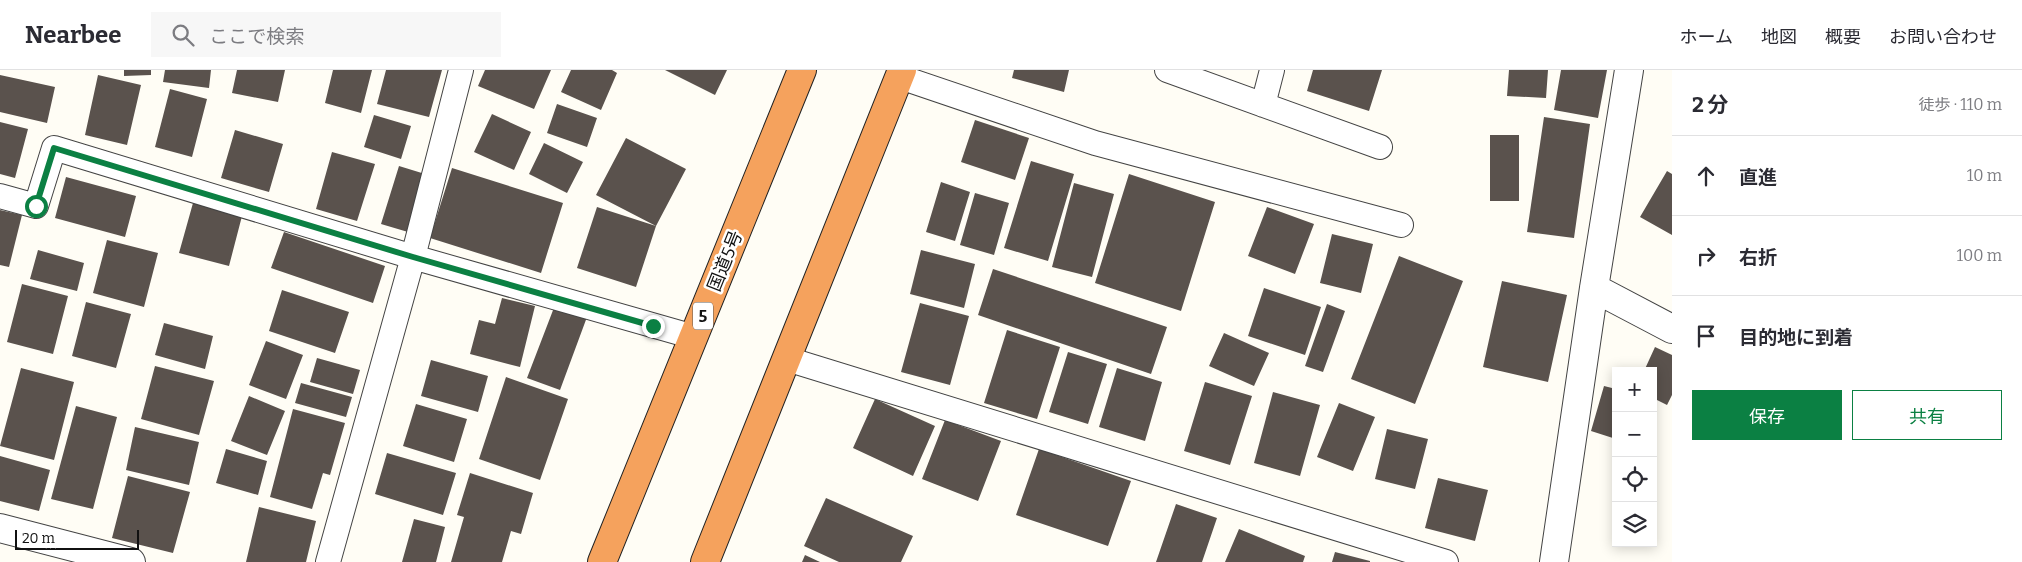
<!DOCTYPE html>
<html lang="ja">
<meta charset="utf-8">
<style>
body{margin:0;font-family:Bitter,"Noto Sans JP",serif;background:#f7f7f7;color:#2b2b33}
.controls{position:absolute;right:15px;bottom:15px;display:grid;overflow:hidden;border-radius:0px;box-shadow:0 2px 12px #0003}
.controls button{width:45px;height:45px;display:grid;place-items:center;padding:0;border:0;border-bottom:1px solid #e1e1e2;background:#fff;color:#2b2b33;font:25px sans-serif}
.scale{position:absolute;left:15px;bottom:12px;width:124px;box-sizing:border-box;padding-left:5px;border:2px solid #111;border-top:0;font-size:14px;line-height:18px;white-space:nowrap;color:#111;-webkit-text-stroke:4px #fff;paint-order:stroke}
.stop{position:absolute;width:15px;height:15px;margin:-11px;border:4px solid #0b8043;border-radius:50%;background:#fff}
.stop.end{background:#0b8043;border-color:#fff;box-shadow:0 1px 5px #0008}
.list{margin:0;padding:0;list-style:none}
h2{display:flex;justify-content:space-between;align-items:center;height:65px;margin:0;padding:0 20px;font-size:21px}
h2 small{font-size:16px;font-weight:400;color:#7c7c81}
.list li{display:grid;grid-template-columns:32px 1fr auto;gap:15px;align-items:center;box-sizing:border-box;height:80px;padding:0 20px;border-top:1px solid #e1e1e2}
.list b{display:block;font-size:19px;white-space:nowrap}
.list em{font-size:16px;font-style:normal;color:#7c7c81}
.actions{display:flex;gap:10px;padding:15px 20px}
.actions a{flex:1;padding:11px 0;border:1px solid #0b8043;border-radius:0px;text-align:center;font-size:18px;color:#0b8043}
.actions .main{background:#0b8043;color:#fff}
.icon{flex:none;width:28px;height:28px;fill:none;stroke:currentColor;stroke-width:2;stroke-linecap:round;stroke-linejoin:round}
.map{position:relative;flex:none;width:1672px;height:492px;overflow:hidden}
header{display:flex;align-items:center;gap:30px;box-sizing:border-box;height:70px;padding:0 25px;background:#fff;border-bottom:1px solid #e1e1e2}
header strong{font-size:24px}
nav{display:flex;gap:28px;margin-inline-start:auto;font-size:18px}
.search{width:350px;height:45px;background:#f7f7f7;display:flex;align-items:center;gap:12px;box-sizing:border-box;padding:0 18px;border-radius:0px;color:#7c7c81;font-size:19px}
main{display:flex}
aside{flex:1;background:#fff}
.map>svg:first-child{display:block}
.building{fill:#5a524d}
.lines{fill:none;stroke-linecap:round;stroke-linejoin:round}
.lane-casing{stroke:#444;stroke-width:26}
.street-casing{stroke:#444;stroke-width:30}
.highway-casing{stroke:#222;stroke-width:30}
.lane{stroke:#fff;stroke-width:24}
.street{stroke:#fff;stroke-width:28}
.highway{stroke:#f5a25d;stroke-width:28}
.route{stroke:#0b8043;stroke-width:6}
.labels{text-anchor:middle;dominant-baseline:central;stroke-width:5;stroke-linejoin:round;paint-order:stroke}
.shield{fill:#fff;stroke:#585858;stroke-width:1}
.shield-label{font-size:16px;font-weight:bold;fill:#111}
.street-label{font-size:18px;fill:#111;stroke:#fff}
</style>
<header>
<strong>Nearbee</strong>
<div class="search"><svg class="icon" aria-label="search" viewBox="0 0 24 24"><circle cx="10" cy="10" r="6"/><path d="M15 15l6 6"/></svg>ここで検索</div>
<nav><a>ホーム</a><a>地図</a><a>概要</a><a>お問い合わせ</a></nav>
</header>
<main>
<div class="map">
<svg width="1672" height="492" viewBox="0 0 1672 492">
<rect width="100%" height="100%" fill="#fffdf5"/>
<path class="building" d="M 124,0 L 151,0 L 151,5 L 124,6 Z
M 165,0 L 211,0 L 209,18 L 163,12 Z
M 237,0 L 285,0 L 278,32 L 232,23 Z
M 333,0 L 372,0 L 361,43 L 325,33 Z
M 386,0 L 442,0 L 429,47 L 377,34 Z
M 485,0 L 551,0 L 534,39 L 478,16 Z
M 571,0 L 612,0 L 617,3 L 601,40 L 561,22 Z
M 665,0 L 727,0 L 715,25 Z
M 1014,0 L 1069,0 L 1064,22 L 1012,8 Z
M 1313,0 L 1382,0 L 1369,41 L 1307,21 Z
M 1509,0 L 1548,0 L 1546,28 L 1507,26 Z
M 1561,0 L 1607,0 L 1598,48 L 1554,40 Z
M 0,5 L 55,17 L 47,53 L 0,42 Z
M 98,5 L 141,15 L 127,75 L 85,65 Z
M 170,19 L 207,29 L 192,87 L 155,77 Z
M 557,34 L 597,48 L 587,77 L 547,63 Z
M 492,44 L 531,62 L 514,100 L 474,82 Z
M 374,45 L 411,56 L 401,89 L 364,77 Z
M 1544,47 L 1590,54 L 1574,168 L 1527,162 Z
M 975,50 L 1029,68 L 1015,110 L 961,92 Z
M 0,52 L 28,59 L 15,108 L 0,104 Z
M 235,60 L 283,74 L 269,122 L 221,108 Z
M 1490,65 L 1519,65 L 1519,131 L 1490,131 Z
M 626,68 L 686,99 L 656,156 L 636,217 L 577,198 L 597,137 L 656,156 L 596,125 Z
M 544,73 L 583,92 L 567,123 L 529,104 Z
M 332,82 L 375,94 L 357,151 L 316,139 Z
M 1031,91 L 1074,104 L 1048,191 L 1004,178 Z
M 399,96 L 425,104 L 408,162 L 381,154 Z
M 452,98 L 563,133 L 541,203 L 430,168 Z
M 1667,101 L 1672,104 L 1672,165 L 1640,147 Z
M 1129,104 L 1215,132 L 1181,241 L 1095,213 Z
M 66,107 L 136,126 L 125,167 L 55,148 Z
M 941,112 L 970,122 L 955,171 L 926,162 Z
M 1074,113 L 1114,124 L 1092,207 L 1052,197 Z
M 975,123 L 1009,133 L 994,185 L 960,175 Z
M 193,133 L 242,146 L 229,196 L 179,183 Z
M 1267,137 L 1314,154 L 1295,204 L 1248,186 Z
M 0,140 L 22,145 L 9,197 L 0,195 Z
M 284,162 L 385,196 L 373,233 L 271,198 Z
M 1332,164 L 1373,174 L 1361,223 L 1320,213 Z
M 107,170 L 158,183 L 144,237 L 93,223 Z
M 38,180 L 84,193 L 77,221 L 30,209 Z
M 921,180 L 975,194 L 964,238 L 910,224 Z
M 1399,186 L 1463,211 L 1415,334 L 1351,309 Z
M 993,199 L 1167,257 L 1151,304 L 978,245 Z
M 1502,211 L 1567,225 L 1548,312 L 1483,297 Z
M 22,214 L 68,226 L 53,284 L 7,272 Z
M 1264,218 L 1321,237 L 1305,285 L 1248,266 Z
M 282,220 L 349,242 L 335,283 L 269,261 Z
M 502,228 L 535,236 L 520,297 L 470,284 L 479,250 L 495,254 Z
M 86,232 L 131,244 L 116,298 L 72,286 Z
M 920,233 L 969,246 L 950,315 L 901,302 Z
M 1327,234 L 1345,241 L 1323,302 L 1305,296 Z
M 555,235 L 587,247 L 560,320 L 527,308 Z
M 164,253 L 213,266 L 205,299 L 155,285 Z
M 1007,260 L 1060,277 L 1037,349 L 984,333 Z
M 1224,263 L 1269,283 L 1254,316 L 1209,296 Z
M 266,271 L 303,285 L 286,329 L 249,315 Z
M 1655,277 L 1672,285 L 1672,325 L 1667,335 L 1653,328 L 1653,301 L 1644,301 Z
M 1068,282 L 1107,294 L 1088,354 L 1049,342 Z
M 317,288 L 360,300 L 353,324 L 310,312 Z
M 431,290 L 488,306 L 478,342 L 421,326 Z
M 155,296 L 214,311 L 199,365 L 141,349 Z
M 21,298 L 74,312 L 54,390 L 0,376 Z
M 1117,298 L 1162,312 L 1145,371 L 1099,357 Z
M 506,307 L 568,329 L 540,410 L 479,389 Z
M 1205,312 L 1252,326 L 1230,395 L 1184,381 Z
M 301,313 L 352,327 L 346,347 L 295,333 Z
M 1604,316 L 1616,319 L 1616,369 L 1591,361 Z
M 1273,322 L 1320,335 L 1300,406 L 1254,393 Z
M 249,326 L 285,341 L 267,385 L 231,371 Z
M 875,329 L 935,356 L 913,406 L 853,378 Z
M 1339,333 L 1375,347 L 1353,401 L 1317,387 Z
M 416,334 L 467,349 L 454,392 L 403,376 Z
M 76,336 L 117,347 L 93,439 L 51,429 Z
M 293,339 L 345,353 L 330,405 L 323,403 L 312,439 L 270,427 Z
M 945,350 L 1001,371 L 978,431 L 922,409 Z
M 135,357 L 199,372 L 189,415 L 126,400 Z
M 1387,359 L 1428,369 L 1415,419 L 1375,409 Z
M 226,379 L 267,391 L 258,425 L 216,413 Z
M 1039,379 L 1131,411 L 1108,476 L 1016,445 Z
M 387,383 L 456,403 L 443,445 L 375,424 Z
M 0,386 L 50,400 L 39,441 L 0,431 Z
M 470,403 L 533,423 L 521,464 L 511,461 L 502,492 L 451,492 L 464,447 L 457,445 Z
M 128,406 L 190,422 L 173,483 L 112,468 Z
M 1438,408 L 1488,420 L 1475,471 L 1425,458 Z
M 826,428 L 913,466 L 901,492 L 839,492 L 804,476 Z
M 1176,434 L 1217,448 L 1202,492 L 1156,492 Z
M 259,437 L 316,451 L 306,492 L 246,492 Z
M 414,449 L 445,457 L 436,492 L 402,492 Z
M 1239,459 L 1305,486 L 1303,492 L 1225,492 Z
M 1335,482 L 1370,491 L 1370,492 L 1332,492 Z
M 805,485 L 820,492 L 802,492 Z"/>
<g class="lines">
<g class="lane-casing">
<path id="lane" d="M 1167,0 L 1380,77
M 900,7 L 1095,73 L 1401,155
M 1263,35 L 1272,0
M 0,126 L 36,136 L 54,78 L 413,187 L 694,267
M 787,289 L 1446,492
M 328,492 L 413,187 L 461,0"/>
</g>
<g class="street-casing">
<path id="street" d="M 1594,218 L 1672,259
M 0,458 L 131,492
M 1554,492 L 1594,218 L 1629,0"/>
</g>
<g class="highway-casing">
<path id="highway" d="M 602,492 L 802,0
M 705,492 L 902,0"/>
</g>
<use href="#lane" class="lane"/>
<use href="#street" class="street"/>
<use href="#highway" class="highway"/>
</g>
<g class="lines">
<path class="route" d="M 36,136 L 54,78 L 413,187 L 653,256"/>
</g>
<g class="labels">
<rect class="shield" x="693" y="232.5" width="20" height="27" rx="4"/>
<g class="shield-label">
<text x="703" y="246">5</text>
</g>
<g class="street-label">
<text transform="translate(725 191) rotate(-68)">国道5号</text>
</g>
</g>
</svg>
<div class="controls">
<button>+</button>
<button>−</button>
<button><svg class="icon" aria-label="locate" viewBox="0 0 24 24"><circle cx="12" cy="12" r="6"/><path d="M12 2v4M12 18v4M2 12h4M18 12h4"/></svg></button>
<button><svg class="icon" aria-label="layers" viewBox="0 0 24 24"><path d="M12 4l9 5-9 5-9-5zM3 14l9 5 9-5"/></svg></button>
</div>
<div class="scale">20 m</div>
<div class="stop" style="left:36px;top:136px"></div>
<div class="stop end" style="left:653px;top:256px"></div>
</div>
<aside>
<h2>2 分<small>徒歩 · 110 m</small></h2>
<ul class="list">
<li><svg class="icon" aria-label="ahead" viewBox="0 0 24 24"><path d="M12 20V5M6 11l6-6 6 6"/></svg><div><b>直進</b></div><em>10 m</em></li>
<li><svg class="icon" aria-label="right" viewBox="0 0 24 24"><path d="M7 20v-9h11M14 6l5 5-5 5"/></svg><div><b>右折</b></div><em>100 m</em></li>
<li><svg class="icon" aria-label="arrive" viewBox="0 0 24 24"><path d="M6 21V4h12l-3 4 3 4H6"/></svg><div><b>目的地に到着</b></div></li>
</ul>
<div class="actions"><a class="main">保存</a><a>共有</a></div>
</aside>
</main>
